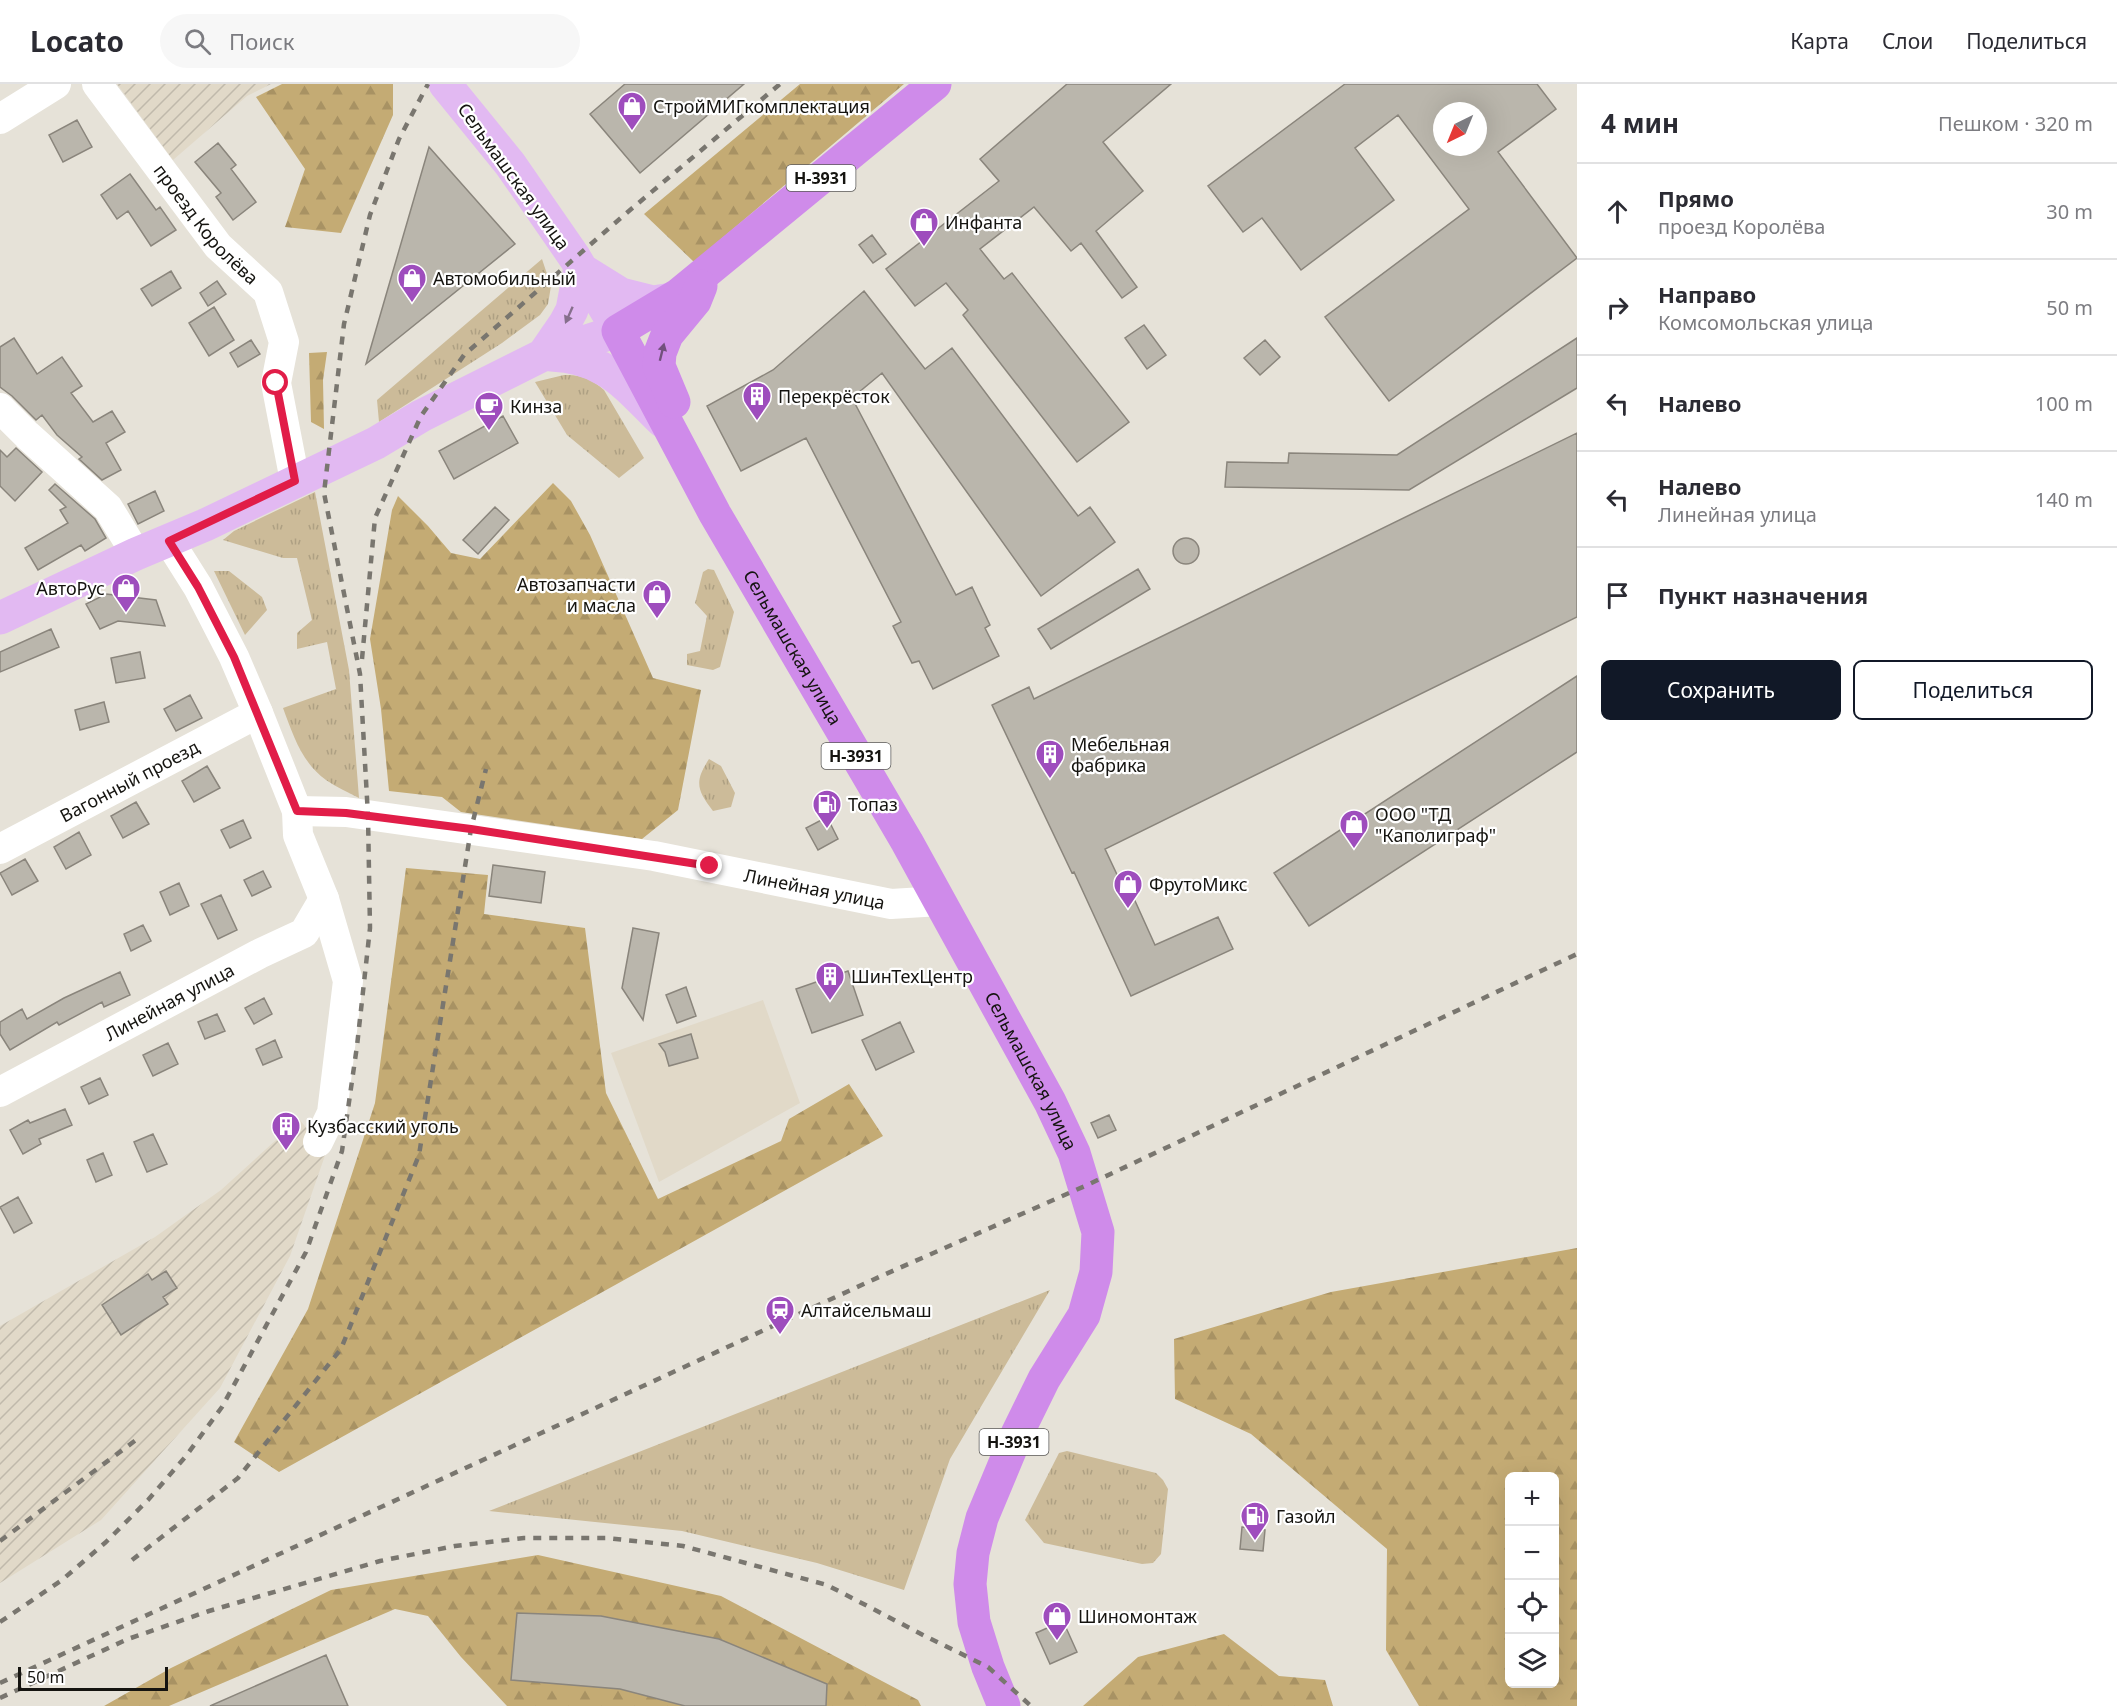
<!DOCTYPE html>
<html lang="ru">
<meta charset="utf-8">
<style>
body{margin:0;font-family:"Noto Sans",sans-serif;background:#f7f7f7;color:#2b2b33}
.controls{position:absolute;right:18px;bottom:18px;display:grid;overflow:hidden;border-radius:9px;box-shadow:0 6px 24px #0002}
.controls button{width:54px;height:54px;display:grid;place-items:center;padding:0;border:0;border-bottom:2px solid #e1e1e2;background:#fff;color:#2b2b33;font:30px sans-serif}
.compass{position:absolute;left:1433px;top:18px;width:54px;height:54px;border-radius:50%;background:#fff;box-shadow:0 6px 24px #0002;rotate:223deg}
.scale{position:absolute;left:18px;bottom:15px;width:150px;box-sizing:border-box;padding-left:6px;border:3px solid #151410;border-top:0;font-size:16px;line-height:21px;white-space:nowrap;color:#151410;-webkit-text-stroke:4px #fff;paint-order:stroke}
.stop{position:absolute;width:18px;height:18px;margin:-14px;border:4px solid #e11d48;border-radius:50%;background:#fff}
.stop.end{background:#e11d48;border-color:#fff;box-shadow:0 2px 6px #0008}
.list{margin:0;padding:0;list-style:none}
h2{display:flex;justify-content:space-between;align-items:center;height:78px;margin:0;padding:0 24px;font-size:26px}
h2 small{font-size:20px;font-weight:400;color:#7c7c81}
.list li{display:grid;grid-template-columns:39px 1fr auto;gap:18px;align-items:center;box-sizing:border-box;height:96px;padding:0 24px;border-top:2px solid #e1e1e2}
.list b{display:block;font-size:22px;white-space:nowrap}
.list p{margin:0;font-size:20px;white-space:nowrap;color:#7c7c81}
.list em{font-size:20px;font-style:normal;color:#7c7c81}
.actions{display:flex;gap:12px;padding:18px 24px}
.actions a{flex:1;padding:14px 0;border:2px solid #111827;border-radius:9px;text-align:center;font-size:21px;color:#111827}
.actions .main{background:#111827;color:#fff}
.icon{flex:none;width:33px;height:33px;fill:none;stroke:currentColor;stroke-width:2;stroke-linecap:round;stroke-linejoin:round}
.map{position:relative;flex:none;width:1577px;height:1622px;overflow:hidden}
header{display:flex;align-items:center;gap:36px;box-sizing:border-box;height:84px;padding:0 30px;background:#fff;border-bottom:2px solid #e1e1e2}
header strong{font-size:28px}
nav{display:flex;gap:33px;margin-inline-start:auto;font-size:21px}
.search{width:420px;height:54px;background:#f7f7f7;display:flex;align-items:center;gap:15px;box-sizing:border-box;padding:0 21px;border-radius:33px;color:#7c7c81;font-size:22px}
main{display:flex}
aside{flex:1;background:#fff}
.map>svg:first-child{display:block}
.built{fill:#e1d9c8}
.industrial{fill:url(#industrial-furrows)}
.grass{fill:url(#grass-tufts)}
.forest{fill:url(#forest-firs);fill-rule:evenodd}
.building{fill:#bab6ac;stroke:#8a857c;stroke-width:1.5;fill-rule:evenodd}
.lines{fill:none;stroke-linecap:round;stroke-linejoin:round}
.minor{stroke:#fff;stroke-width:30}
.major{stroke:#e2b9f2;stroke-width:33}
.highway{stroke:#cf8bea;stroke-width:33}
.rail{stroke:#79766f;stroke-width:4.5;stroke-dasharray:8 8;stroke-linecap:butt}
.oneway{fill:#866f8c}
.oneway2{fill:#72507d}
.route{stroke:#e11d48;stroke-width:8}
.labels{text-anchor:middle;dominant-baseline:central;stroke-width:4.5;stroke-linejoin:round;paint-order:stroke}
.shield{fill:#fff;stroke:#5b5a58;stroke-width:1.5}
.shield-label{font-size:16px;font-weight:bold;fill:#151410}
.poi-label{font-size:18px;fill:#151410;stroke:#fff;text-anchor:start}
.street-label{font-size:18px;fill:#151410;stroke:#fff}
</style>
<header>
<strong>Locato</strong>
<div class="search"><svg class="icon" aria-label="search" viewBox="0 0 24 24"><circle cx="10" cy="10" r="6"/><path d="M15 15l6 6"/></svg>Поиск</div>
<nav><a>Карта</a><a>Слои</a><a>Поделиться</a></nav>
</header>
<main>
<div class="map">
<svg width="1577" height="1622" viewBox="0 0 1577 1622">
<defs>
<pattern id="industrial-furrows" width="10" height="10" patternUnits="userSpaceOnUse" patternTransform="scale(1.5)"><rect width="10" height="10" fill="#e1d9c8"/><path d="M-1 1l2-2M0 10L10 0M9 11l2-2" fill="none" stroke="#c0b9ab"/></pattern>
<pattern id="grass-tufts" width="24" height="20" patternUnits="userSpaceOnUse" patternTransform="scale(1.5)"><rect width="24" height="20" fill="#cb9"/><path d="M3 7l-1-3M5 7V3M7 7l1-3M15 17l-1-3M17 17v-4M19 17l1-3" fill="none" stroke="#aea083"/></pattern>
<pattern id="forest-firs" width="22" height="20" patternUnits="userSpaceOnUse" patternTransform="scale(1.5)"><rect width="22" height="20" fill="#c4ab74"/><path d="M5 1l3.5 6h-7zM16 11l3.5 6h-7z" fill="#a89263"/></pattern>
</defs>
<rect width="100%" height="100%" fill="#e6e2d8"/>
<path class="built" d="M 763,916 L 800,1019 L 659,1098 L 611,969 Z"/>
<path class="industrial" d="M 117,0 L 271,0 L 247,12 L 173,76 Z
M 299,1035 L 318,1058 L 329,1060 L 290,1172 L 220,1304 L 101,1436 L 0,1499 L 0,1242 L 155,1153 L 221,1106 Z"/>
<path class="grass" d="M 542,175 L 551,202 L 548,220 L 540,231 L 502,259 L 379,338 L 377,316 Z
M 564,291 C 580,290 592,295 604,306 L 644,374 L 619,394 L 567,351 L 535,298 Z
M 315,408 L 349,586 L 359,714 C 348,708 336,703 326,696 C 302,679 293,651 283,624 L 336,605 L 327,558 L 297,565 L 297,549 L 312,536 L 297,474 L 283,474 L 223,456 L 234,447 Z
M 708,485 L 714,486 L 734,528 L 720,583 L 713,586 L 687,581 L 687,570 L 700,567 L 707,532 L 695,519 L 703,488 Z
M 214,487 L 229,487 L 262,513 L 267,526 L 245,551 Z
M 709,675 L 721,682 L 735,709 L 731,723 L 713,727 C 697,706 694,698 709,675 Z
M 1050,1206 L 950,1375 L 904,1506 L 817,1479 L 682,1447 L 489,1427 Z
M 1067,1367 L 1156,1389 L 1163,1396 L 1168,1405 L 1161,1470 L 1153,1479 L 1142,1480 L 1044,1459 L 1025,1436 L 1059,1369 Z"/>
<path class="forest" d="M 282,0 L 393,0 L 393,31 L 341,149 L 285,143 L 305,85 L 256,13 Z
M 800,0 L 904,0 L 694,178 L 644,130 Z
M 327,268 L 323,296 L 324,345 L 311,338 L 309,269 Z
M 553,399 L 571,417 L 590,451 L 653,594 L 701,606 L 678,726 L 642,755 L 461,728 L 442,713 L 389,707 L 381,625 L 370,555 L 392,426 L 398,412 L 428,442 L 451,469 L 480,475 Z
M 406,784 L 488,791 L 484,830 L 585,844 L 606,1009 L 658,1115 L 781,1057 L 789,1035 L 849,1000 L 883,1052 L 279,1388 L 234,1358 L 308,1225 L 375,1019 Z
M 1577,1164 L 1577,1622 L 1419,1622 L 1386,1566 L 1387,1465 L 1251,1350 L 1175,1315 L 1174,1255 L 1331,1208 ZM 1510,1392 L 1554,1392 L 1554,1600 L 1510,1600 Z
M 538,1471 L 721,1512 L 918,1616 L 921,1622 L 507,1622 L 461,1573 L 428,1532 L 395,1525 L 169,1622 L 104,1622 L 171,1584 L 331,1506 Z
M 1224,1550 L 1279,1592 L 1325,1596 L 1333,1622 L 1083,1622 L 1138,1573 Z"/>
<path class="building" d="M 625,0 L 744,0 L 640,89 L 590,30 Z
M 1067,0 L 1171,0 L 1103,58 L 1143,107 L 1096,147 L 1137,203 L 1122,214 L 1081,159 L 1071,167 L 1034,123 L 980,165 L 1004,195 L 1012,189 L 1129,338 L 1077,378 L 963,231 L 968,226 L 946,199 L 915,222 L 886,185 L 999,97 L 980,75 Z
M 1345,0 L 1537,0 L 1556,25 L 1498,68 L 1577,174 L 1389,317 L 1325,233 L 1469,125 L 1398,31 L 1355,64 L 1394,116 L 1301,186 L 1262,134 L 1243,148 L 1208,102 ZM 1442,27 L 1478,27 L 1478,63 L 1442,63 Z
M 77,36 L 92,63 L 63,78 L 49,51 Z
M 218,59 L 236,81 L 231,85 L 256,118 L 233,136 L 216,113 L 221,109 L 195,78 Z
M 429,63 L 515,160 L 366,280 Z
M 130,90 L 156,126 L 160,123 L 176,146 L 151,162 L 128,127 L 117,135 L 101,111 Z
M 872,151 L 886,170 L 873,179 L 859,161 Z
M 171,187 L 181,204 L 152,222 L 141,205 Z
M 217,197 L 226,210 L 208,222 L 200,209 Z
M 864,207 L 925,285 L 952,264 L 1078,432 L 1090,423 L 1115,458 L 1041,512 L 882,289 L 852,314 L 956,511 L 972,503 L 990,541 L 985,544 L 999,572 L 933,605 L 919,577 L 912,579 L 893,542 L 901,538 L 806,354 L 741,387 L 707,322 L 773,286 Z
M 214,223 L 234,256 L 209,272 L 189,239 Z
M 1144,241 L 1166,271 L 1147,285 L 1125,254 Z
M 14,254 L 37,290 L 62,273 L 82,302 L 71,309 L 93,338 L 112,327 L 125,348 L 106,359 L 121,386 L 102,396 L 79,375 L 82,373 L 57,351 L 42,331 L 36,336 L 12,312 L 0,303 L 0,263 Z
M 1577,254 L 1577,304 L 1409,406 L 1225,403 L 1227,378 L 1288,379 L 1289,369 L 1397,371 Z
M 251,256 L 260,270 L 238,283 L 230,269 Z
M 1265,256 L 1280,273 L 1260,291 L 1244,274 Z
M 503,332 L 518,359 L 454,395 L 439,367 Z
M 1577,349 L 1577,533 L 1105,765 L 1121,799 L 1126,797 L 1155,861 L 1218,833 L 1233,865 L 1131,912 L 1074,788 L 1072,789 L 992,621 L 1029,603 L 1034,615 Z
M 16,364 L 42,388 L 15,417 L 0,402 L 0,366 L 7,373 Z
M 55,400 L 95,435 L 106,454 L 85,467 L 81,461 L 38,486 L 25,464 L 68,439 L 60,426 L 66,423 L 49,406 Z
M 155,407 L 164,427 L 138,440 L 128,420 Z
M 495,423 L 509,436 L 478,470 L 463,456 Z
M1173 467a13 13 0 1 1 26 0a13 13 0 1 1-26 0Z
M 1138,485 L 1150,505 L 1051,565 L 1038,545 Z
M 106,510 L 156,516 L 165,542 L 118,537 L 100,545 L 86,520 Z
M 51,545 L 59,563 L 0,588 L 0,568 Z
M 140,568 L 145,594 L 116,599 L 111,574 Z
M 1577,592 L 1577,668 L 1309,842 L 1274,789 Z
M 190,611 L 202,634 L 176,647 L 164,625 Z
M 104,618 L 109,638 L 80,646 L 75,626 Z
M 207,682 L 220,704 L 194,718 L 182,697 Z
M 136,718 L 149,740 L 123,754 L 111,732 Z
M 827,733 L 838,755 L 818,766 L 806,744 Z
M 243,736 L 251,754 L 230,764 L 221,746 Z
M 79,748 L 91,771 L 66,785 L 54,763 Z
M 25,775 L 38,797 L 12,811 L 0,789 Z
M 493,781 L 545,788 L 541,819 L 489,812 Z
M 263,787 L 271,803 L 252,812 L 244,796 Z
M 179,799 L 189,822 L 170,831 L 160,808 Z
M 221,811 L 237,846 L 218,855 L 201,820 Z
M 143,841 L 151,857 L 131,867 L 124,850 Z
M 633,844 L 659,849 L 643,936 L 622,904 Z
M 848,887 L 863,931 L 812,949 L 796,905 Z
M 120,888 L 130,911 L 104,923 L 102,918 L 59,941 L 57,938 L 10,966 L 0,950 L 0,938 L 22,925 L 27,935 L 64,914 Z
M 686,903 L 696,932 L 677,939 L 666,911 Z
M 264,914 L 272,930 L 254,940 L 245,924 Z
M 217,930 L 225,947 L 205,955 L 198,938 Z
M 900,938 L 914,968 L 876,986 L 862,956 Z
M 691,950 L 698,974 L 669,982 L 665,968 L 659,960 Z
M 275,956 L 282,973 L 263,981 L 256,965 Z
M 168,959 L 178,980 L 153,992 L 143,971 Z
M 100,994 L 108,1011 L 89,1020 L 81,1003 Z
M 65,1025 L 72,1041 L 39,1055 L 41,1060 L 23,1070 L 10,1046 L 28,1036 L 30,1039 Z
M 1109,1031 L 1116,1046 L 1098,1054 L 1091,1039 Z
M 153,1050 L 167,1080 L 147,1088 L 134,1058 Z
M 103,1069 L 112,1091 L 96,1098 L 87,1076 Z
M 18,1113 L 32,1139 L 14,1149 L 0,1123 Z
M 166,1187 L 177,1204 L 163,1213 L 168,1220 L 121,1251 L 102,1221 L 148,1190 L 152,1196 Z
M 1242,1443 L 1265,1446 L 1263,1467 L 1240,1465 Z
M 517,1529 L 601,1532 L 719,1555 L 827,1600 L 826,1622 L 685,1622 L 620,1605 L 511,1596 Z
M 1063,1537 L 1077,1568 L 1050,1580 L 1036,1549 Z
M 326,1571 L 348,1622 L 210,1622 Z"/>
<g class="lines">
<g class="minor">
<path id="s1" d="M 97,0 L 218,162 L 268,208 L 284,258 L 276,299 L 295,397"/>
<path d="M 0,35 L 56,0"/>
<path d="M 0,324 L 27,351 L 108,424 L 136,470"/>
<path d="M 169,457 L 198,503 L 234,573 L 258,629 L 297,727 L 298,751 L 324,815 L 348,897 L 332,1029 L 318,1058"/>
<path id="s2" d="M 297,727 L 346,728 L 654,772 L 891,820 L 940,817"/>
<path id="s3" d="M 0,765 L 258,629"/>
<path id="s4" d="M 0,1008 L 259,870 L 304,849 L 324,815"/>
</g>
<path class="major" d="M 584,187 L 621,210 L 653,218 L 672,215
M 543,271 L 565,239 L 572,226 L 580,184
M 551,271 C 606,273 626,302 662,337
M 0,534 L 136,470 L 205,441 L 376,359 L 421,332 L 543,271 L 618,247 L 575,174 L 510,80 L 445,0"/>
<g class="highway">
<path id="s5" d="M 935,0 L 678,211 L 618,247 L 715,430 L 907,758 L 1050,1018 L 1074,1069 L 1098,1148 L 1096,1188 L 1084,1231 L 1044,1295 L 1017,1350 L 982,1434 L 973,1469 L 970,1500 L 974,1538 L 988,1583 L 1004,1622"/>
<path d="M 674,318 L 659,282 L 660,269 L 667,251 L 695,217 L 701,202"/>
</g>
<path class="rail" d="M 362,575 L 375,434 L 421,332 L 464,271 L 623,132 L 780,0
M 0,1457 L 140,1353
M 132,1476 L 238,1394 L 341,1265 L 419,1071 L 471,745 L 486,685
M 0,1538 L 62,1496 L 106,1458 L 148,1416 L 186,1372 L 222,1323 L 306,1168 L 342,1067 L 357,962 L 370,844 L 368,732 L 360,590 L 324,409 L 344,240 L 370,131 L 399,55 L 428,0
M 0,1599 L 879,1193 L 1085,1102 L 1577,870
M 0,1614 L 128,1555 L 209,1527 L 380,1477 L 455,1462 L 524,1454 L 606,1454 L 683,1462 L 827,1501 L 925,1552 L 988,1583 L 1031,1622"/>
</g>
<defs><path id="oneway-solid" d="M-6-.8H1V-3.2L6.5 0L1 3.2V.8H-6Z" transform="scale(1.5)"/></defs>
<use class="oneway" href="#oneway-solid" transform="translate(569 231) rotate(114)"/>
<use class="oneway2" href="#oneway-solid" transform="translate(662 268) rotate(-76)"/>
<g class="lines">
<path class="route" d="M 276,299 L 295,397 L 169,457 L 198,503 L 234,573 L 297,727 L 346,729 L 471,745 L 710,782"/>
</g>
<defs>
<g id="shop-pin" transform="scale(1.5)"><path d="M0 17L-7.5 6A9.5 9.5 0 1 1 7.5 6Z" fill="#9e4dbd" stroke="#fff"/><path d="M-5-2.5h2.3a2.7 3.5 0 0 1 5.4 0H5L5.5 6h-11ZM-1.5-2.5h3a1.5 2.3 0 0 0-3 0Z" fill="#fff"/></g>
<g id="building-pin" transform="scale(1.5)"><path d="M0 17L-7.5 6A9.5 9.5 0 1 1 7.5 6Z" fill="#9e4dbd" stroke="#fff"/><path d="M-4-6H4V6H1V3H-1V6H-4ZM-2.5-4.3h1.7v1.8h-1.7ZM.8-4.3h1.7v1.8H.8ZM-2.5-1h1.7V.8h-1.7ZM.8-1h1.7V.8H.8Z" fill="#fff"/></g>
<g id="cafe-pin" transform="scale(1.5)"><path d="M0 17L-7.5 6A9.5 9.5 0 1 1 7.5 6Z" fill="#9e4dbd" stroke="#fff"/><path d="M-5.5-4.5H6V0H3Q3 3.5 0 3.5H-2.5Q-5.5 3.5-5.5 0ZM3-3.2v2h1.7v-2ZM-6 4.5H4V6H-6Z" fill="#fff"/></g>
<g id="fuel-pin" transform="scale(1.5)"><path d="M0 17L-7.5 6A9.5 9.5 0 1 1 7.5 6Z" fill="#9e4dbd" stroke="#fff"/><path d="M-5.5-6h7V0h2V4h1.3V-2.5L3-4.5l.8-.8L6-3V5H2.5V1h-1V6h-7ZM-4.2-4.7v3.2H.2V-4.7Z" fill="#fff"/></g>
<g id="station-pin" transform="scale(1.5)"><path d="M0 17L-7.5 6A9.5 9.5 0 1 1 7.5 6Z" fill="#9e4dbd" stroke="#fff"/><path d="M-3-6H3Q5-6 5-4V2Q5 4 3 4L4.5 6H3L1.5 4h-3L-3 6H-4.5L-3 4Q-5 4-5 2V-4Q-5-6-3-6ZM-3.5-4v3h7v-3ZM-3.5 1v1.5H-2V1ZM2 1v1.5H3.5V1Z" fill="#fff"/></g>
</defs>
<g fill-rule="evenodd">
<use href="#shop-pin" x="632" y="22"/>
<use href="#shop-pin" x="924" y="138"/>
<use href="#shop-pin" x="412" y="194"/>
<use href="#building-pin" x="757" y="312"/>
<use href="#cafe-pin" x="489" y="322"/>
<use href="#shop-pin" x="126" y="504"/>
<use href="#shop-pin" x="657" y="510"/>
<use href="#building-pin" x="1050" y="670"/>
<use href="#fuel-pin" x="827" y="720"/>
<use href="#shop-pin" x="1354" y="740"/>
<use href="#shop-pin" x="1128" y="800"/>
<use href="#building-pin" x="830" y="892"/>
<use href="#building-pin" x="286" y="1042"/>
<use href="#station-pin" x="780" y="1226"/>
<use href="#fuel-pin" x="1255" y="1432"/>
<use href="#shop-pin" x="1057" y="1532"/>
</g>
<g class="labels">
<g class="shield">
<rect x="786.5" y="81" width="69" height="26" rx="4.5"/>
<rect x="821.5" y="659" width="69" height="26" rx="4.5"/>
<rect x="979.5" y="1345" width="69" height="26" rx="4.5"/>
</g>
<g class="shield-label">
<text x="821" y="94">Н-3931</text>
<text x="856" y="672">Н-3931</text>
<text x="1014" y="1358">Н-3931</text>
</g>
<g class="poi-label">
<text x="653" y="22">СтройМИГкомплектация</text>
<text x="945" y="138">Инфанта</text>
<text x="433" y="194">Автомобильный</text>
<text x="778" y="312">Перекрёсток</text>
<text x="510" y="322">Кинза</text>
<text x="636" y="500" text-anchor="end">Автозапчасти<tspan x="636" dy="21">и масла</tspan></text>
<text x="105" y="504" text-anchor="end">АвтоРус</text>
<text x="1071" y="660">Мебельная<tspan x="1071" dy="21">фабрика</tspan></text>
<text x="848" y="720">Топаз</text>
<text x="1375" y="730">ООО "ТД<tspan x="1375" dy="21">"Каполиграф"</tspan></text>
<text x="1149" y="800">ФрутоМикс</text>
<text x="851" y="892">ШинТехЦентр</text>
<text x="307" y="1042">Кузбасский уголь</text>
<text x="801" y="1226">Алтайсельмаш</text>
<text x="1276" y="1432">Газойл</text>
<text x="1078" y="1532">Шиномонтаж</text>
</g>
<g class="street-label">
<text transform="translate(514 92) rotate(54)">Сельмашская улица</text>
<text stroke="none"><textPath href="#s1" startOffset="178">проезд Королёва</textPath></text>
<text stroke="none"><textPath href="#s5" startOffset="764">Сельмашская улица</textPath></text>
<text stroke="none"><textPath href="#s3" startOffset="146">Вагонный проезд</textPath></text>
<text stroke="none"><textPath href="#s2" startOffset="524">Линейная улица</textPath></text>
<text stroke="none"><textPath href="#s4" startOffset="192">Линейная улица</textPath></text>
<text stroke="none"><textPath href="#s5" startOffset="1250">Сельмашская улица</textPath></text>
</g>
</g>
</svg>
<div class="controls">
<button>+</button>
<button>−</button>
<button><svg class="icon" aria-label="locate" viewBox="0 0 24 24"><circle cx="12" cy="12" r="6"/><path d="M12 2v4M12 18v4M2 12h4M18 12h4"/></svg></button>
<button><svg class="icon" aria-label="layers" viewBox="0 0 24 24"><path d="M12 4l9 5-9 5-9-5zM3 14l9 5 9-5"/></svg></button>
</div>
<svg class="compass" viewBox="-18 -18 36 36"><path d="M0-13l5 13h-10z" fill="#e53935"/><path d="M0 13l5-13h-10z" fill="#7c7c81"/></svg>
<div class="scale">50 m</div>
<div class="stop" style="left:276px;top:299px"></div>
<div class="stop end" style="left:710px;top:782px"></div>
</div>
<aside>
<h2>4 мин<small>Пешком · 320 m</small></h2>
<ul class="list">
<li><svg class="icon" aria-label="ahead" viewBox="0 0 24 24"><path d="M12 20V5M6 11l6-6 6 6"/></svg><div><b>Прямо</b><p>проезд Королёва</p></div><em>30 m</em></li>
<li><svg class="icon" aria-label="right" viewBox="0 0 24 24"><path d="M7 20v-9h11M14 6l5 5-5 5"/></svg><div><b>Направо</b><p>Комсомольская улица</p></div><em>50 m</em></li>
<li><svg class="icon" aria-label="left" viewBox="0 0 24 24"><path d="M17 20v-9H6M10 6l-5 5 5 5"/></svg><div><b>Налево</b></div><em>100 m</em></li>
<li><svg class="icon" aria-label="left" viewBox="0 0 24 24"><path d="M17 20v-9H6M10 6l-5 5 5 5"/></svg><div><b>Налево</b><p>Линейная улица</p></div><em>140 m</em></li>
<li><svg class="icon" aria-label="arrive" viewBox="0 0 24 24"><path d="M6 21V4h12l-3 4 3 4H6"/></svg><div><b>Пункт назначения</b></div></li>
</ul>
<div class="actions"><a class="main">Сохранить</a><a>Поделиться</a></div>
</aside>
</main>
